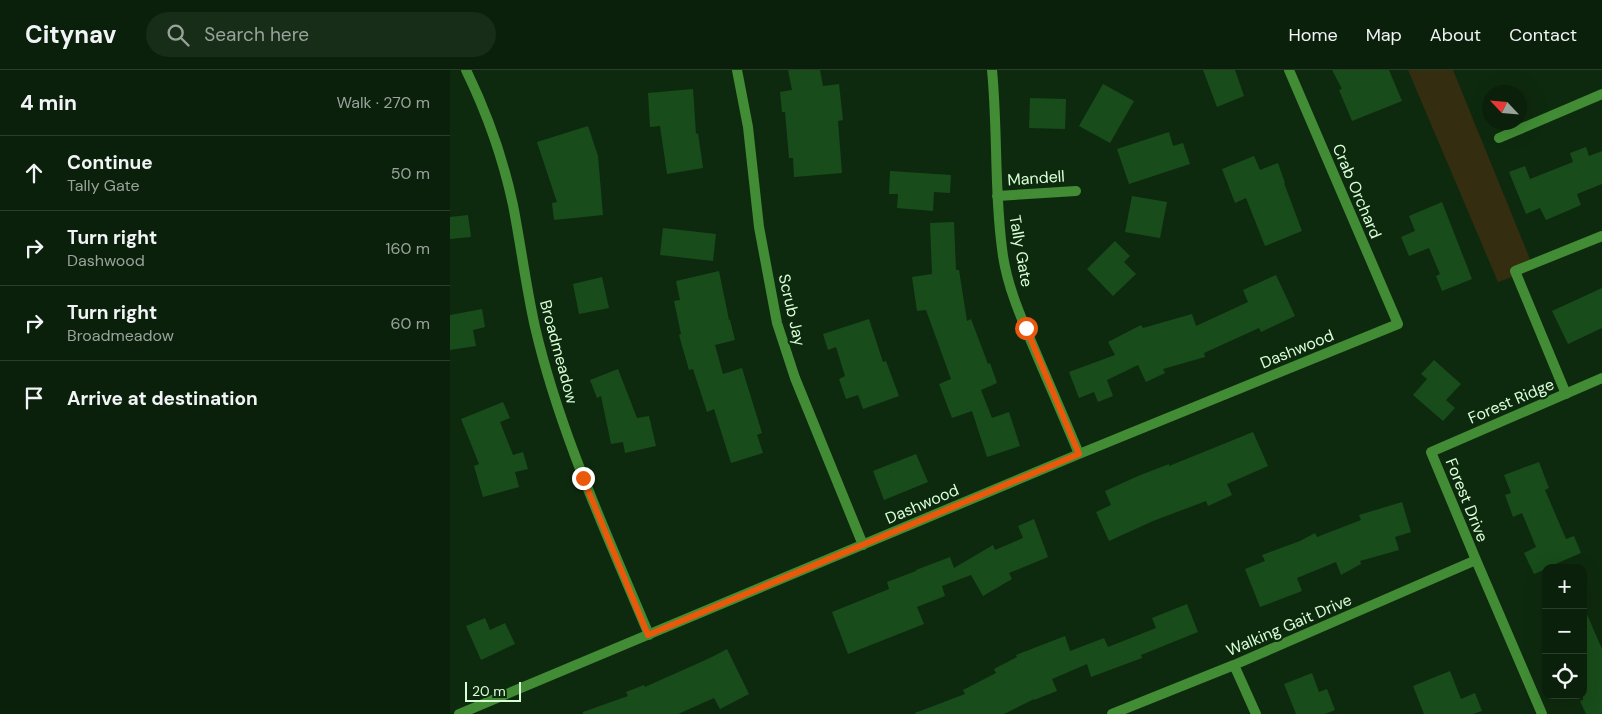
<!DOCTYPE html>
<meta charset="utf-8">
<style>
body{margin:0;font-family:"DM Sans",sans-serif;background:#182d18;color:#f1f3f6}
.controls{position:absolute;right:15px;bottom:15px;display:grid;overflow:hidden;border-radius:10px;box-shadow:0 5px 20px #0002}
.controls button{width:45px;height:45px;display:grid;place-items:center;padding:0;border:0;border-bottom:1px solid #2a3e2b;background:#0a200a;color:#f1f3f6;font:25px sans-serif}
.compass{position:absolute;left:1032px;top:15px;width:45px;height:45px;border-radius:50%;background:#0a200a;box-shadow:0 5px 20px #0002;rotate:296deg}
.scale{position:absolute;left:15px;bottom:12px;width:56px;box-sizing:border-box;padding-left:5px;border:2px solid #d9ffd7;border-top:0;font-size:14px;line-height:18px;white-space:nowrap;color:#d9ffd7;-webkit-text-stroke:4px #0e2a0e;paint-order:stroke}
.stop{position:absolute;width:15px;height:15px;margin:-11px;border:4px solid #ea580c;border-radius:50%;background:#fff}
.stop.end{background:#ea580c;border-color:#fff;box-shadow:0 1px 5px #0008}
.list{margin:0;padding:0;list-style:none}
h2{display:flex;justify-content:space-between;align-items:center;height:65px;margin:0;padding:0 20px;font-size:21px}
h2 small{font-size:16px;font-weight:400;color:#99a39c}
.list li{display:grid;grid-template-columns:32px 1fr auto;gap:15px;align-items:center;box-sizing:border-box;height:75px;padding:0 20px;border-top:1px solid #2a3e2b}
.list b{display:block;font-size:19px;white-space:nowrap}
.list p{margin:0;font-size:16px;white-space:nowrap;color:#99a39c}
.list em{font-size:16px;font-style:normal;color:#99a39c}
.icon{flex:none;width:28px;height:28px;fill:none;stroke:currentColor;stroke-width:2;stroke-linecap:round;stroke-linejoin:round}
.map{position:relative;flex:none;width:1152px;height:644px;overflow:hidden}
header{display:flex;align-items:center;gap:30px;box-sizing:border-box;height:70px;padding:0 25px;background:#0a200a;border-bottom:1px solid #2a3e2b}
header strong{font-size:24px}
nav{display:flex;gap:28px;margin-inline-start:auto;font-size:18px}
.search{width:350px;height:45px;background:#182d18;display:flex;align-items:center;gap:12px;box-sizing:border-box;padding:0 18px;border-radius:28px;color:#99a39c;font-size:19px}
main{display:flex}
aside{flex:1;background:#0a200a}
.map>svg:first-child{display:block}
.green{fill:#342d10}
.building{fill:#184c1a}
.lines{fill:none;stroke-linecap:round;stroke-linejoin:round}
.service{stroke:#418c35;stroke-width:10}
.minor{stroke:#418c35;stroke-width:10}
.route{stroke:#ea580c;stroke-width:6}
.labels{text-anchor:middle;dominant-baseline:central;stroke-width:4.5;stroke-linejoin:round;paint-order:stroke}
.street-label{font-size:16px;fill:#d9ffd7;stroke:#0e2a0e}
</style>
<header>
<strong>Citynav</strong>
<div class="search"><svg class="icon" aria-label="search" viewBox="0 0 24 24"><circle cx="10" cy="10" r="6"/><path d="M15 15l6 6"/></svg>Search here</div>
<nav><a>Home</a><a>Map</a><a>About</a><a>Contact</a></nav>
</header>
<main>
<aside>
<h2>4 min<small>Walk · 270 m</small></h2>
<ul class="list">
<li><svg class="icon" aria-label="ahead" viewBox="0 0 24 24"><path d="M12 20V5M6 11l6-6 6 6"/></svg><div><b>Continue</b><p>Tally Gate</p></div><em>50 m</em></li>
<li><svg class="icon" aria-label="right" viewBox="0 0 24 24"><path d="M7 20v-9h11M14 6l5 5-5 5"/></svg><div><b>Turn right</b><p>Dashwood</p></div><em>160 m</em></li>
<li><svg class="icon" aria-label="right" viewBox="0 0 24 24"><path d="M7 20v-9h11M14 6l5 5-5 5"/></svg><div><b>Turn right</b><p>Broadmeadow</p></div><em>60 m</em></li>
<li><svg class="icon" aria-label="arrive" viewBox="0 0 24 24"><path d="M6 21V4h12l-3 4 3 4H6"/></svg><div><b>Arrive at destination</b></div></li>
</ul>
</aside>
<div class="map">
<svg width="1152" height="644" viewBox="0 0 1152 644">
<rect width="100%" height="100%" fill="#0e2a0e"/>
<path class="green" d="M 958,0 L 1003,0 L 1084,199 L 1048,212 Z"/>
<path class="building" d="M 338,0 L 370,0 L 373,16 L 389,14 L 393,50 L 388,51 L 392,103 L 344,107 L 343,88 L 339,88 L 335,42 L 332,42 L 330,22 L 342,20 Z
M 753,0 L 785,0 L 794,26 L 767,37 Z
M 882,0 L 939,0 L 952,31 L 902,51 L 889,20 L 892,19 Z
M 653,14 L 684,31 L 660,73 L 629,56 Z
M 243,19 L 246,64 L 248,63 L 253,98 L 217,104 L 210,56 L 200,57 L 198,23 Z
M 580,28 L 616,29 L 615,59 L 579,58 Z
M 138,56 L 148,86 L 153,145 L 104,150 L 102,133 L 107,132 L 87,72 Z
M 719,62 L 723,76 L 733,73 L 740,94 L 679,114 L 667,79 Z
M 1136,77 L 1139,86 L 1152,81 L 1152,114 L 1127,124 L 1131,135 L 1096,150 L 1090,138 L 1076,144 L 1059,102 L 1075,96 L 1080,109 L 1123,92 L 1120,83 Z
M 804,86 L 810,100 L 828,93 L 835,113 L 834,113 L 852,161 L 815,176 L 796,128 L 785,133 L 772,99 Z
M 440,101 L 501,105 L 500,123 L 484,122 L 483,141 L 447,138 L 448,124 L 439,124 Z
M 682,126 L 717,132 L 710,168 L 675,162 Z
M 992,132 L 1022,209 L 992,221 L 986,206 L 990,204 L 979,178 L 959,186 L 951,167 L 965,161 L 959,146 Z
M 18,145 L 21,167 L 0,169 L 0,147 Z
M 504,152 L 506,200 L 509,200 L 517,251 L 521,249 L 538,294 L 540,293 L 547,313 L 531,320 L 542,348 L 559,342 L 570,376 L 537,387 L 522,341 L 502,348 L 489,314 L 501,309 L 476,240 L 467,241 L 462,207 L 482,204 L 480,153 Z
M 213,158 L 266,164 L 263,191 L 210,185 Z
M 665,171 L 680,186 L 674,192 L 686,204 L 663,226 L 637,199 Z
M 269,201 L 279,250 L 280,250 L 285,270 L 265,275 L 273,304 L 292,298 L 312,363 L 307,365 L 313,383 L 281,393 L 264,339 L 257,342 L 243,299 L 239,300 L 229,265 L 231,264 L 224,231 L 230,230 L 226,211 Z
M 826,205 L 845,246 L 811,262 L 809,258 L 754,283 L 755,287 L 713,299 L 715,303 L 696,312 L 688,295 L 657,310 L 663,326 L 648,332 L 644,322 L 629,328 L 619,302 L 665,285 L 658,272 L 691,255 L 693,258 L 742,244 L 746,256 L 798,232 L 793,220 Z
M 152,207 L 159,238 L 129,244 L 123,214 Z
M 1152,218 L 1152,258 L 1118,274 L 1102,241 Z
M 32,239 L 35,257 L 23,260 L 26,276 L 0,280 L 0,245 Z
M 419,249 L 433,292 L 436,291 L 449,326 L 413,339 L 408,325 L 396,329 L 389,309 L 395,306 L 386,277 L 378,280 L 373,264 Z
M 984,290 L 1011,314 L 996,330 L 1005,338 L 993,351 L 963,325 L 977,309 L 971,304 Z
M 168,299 L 187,348 L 199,346 L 206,376 L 175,383 L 173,372 L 161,374 L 151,326 L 147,328 L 140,310 Z
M 53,332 L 60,348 L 50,352 L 63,385 L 73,382 L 78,399 L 65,402 L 69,417 L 33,427 L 24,396 L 29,394 L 11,349 Z
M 803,362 L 818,396 L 777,414 L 782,425 L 758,436 L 756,431 L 703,451 L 659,471 L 646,442 L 661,435 L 655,421 L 688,406 L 719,394 L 719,396 Z
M 466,384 L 478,412 L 434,430 L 423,401 Z
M 1089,392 L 1099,418 L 1095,420 L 1116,469 L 1124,466 L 1131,483 L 1096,498 L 1096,499 L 1084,504 L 1074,483 L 1086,477 L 1072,443 L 1063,447 L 1055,425 L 1061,423 L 1054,405 Z
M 952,432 L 961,462 L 945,467 L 949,480 L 910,491 L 911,494 L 891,505 L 886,492 L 847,508 L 852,521 L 810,537 L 795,499 L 815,491 L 812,485 L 850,471 L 865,463 L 867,467 L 911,450 L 909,445 Z
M 584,449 L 598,487 L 559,503 L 562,509 L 533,526 L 521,505 L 492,516 L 495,526 L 467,537 L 474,554 L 398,584 L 382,542 L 439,519 L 437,512 L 466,501 L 466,500 L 500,487 L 504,498 L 543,475 L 545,480 L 573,468 L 568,456 Z
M 737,534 L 748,562 L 691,585 L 692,588 L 641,607 L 637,594 L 602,609 L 607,621 L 584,630 L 584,629 L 554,644 L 465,644 L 465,643 L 515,624 L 513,620 L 546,603 L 544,599 L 567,587 L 566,585 L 615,566 L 620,581 L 654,568 L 658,577 L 706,558 L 702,548 Z
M 1133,535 L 1152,579 L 1152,644 L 1136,644 L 1130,631 L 1133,630 Z
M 35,548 L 40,560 L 55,553 L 65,574 L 31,590 L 16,556 Z
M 277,579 L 299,624 L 270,639 L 264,628 L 228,644 L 133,644 L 133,642 L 178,626 L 176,622 L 194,615 L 195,617 L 262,587 Z
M 1000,601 L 1011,629 L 1025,623 L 1032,641 L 1023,644 L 974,644 L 963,616 Z
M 862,603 L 869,622 L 877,619 L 885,640 L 875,644 L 846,644 L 834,614 Z"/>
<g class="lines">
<path class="service" d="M 1116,324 L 1065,201 L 1152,166"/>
<path class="minor" d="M 16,0 C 37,43 53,88 63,135 C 71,176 76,217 85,257 C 110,364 157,464 199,565
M 287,0 L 298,57 L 309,157 L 327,253 L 345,308 L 413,475
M 542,0 C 548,62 544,124 553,186 C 558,219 573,252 586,283 C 600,316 615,350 629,384
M 1049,68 L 1152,24
M 547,126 L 626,121
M 784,595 L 806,644
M 9,644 L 629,384 L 948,254 L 839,0
M 662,644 L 784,595 L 1026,490
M 1092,644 L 1026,490 L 981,382 L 1152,308"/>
</g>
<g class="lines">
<path class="route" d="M 133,408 L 198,565 L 629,384 L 576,258"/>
</g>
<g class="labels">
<g class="street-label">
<text transform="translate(586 108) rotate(-4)">Mandell</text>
<text transform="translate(907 121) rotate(67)">Crab Orchard</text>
<text transform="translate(571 181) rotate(80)">Tally Gate</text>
<text transform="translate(342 240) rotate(77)">Scrub Jay</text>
<text transform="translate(847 279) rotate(-22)">Dashwood</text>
<text transform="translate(109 282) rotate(75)">Broadmeadow</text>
<text transform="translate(1061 331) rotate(-23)">Forest Ridge</text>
<text transform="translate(1017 430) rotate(68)">Forest Drive</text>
<text transform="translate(472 434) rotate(-23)">Dashwood</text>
<text transform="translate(839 555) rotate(-23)">Walking Gait Drive</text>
</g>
</g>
</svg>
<div class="controls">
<button>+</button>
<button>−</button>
<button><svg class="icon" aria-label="locate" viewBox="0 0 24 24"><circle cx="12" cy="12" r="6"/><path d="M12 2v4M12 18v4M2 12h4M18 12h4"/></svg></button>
</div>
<svg class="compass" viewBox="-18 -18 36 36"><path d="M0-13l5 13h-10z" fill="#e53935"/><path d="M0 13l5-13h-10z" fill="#99a39c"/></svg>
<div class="scale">20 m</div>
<div class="stop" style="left:576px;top:258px"></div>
<div class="stop end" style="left:133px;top:408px"></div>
</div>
</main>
